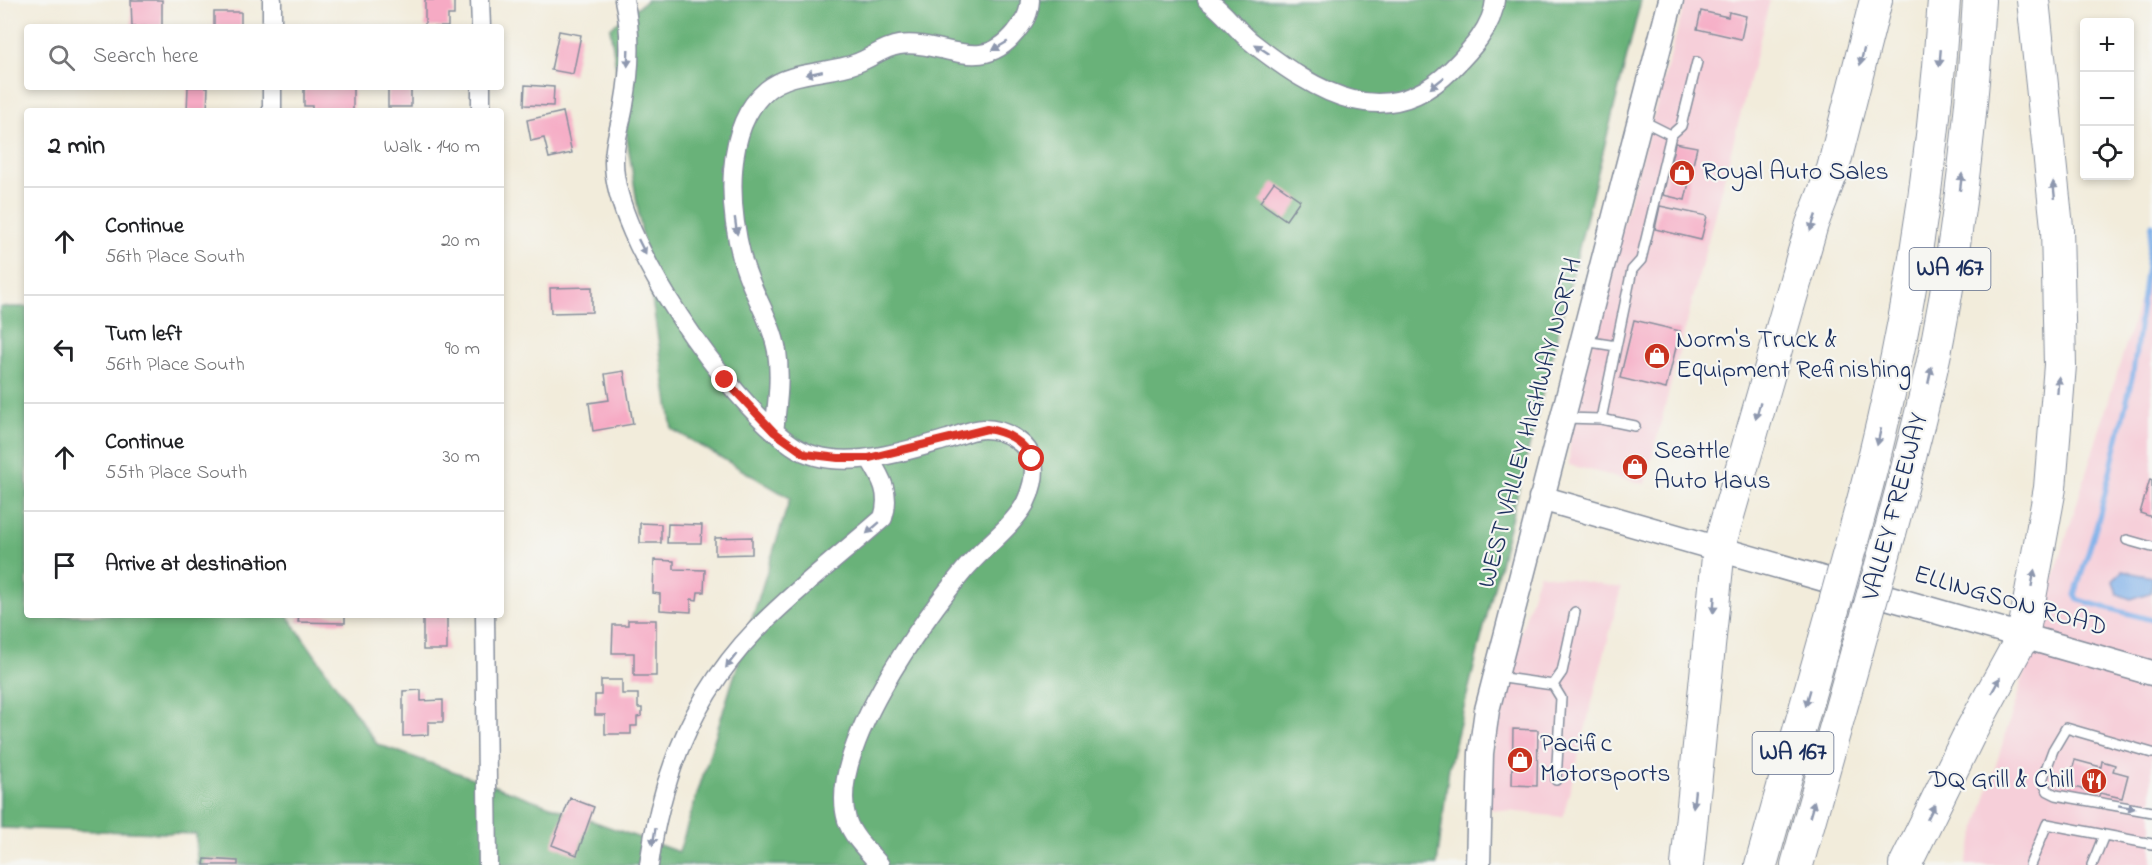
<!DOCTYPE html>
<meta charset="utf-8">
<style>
body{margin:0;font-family:"Indie Flower",sans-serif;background:#f6f6f6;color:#202124}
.controls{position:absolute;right:18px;top:18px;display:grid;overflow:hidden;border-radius:6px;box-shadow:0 3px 9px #0003}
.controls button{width:54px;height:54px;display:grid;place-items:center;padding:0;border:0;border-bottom:2px solid #e0e0e0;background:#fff;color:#202124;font:30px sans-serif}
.stop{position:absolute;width:18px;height:18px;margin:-14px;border:4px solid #d93025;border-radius:50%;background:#fff}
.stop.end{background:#d93025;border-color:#fff;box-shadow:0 2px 6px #0008}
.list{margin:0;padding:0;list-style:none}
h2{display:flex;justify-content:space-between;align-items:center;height:78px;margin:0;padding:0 24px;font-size:26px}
h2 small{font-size:20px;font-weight:400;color:#757577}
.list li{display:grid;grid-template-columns:39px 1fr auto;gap:18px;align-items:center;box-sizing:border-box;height:108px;padding:0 24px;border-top:2px solid #e0e0e0}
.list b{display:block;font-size:22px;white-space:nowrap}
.list p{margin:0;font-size:20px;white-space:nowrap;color:#757577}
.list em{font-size:20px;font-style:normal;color:#757577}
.icon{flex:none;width:33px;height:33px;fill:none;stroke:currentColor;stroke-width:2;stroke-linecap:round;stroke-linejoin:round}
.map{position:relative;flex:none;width:2152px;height:865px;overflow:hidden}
.search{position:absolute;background:#fff;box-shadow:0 3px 9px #0003;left:24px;top:24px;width:480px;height:66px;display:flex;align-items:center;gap:15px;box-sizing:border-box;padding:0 21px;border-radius:6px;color:#757577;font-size:22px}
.panel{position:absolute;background:#fff;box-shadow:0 3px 9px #0003;left:24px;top:108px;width:480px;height:510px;border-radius:6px}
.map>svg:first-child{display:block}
.built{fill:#f6cfd9}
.forest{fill:#69b279;stroke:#42706c;stroke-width:1.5}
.water{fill:#7dafe9;stroke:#4c6fa4;stroke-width:1.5}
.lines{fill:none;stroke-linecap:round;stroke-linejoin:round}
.stream{stroke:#7dafe9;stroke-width:5}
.building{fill:#f6aac4}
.lane-casing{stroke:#868e9c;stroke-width:12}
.street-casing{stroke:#868e9c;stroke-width:21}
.secondary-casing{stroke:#868e9c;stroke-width:27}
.highway-casing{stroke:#868e9c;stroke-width:34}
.lane{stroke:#fff;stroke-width:9}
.street{stroke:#fff;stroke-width:18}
.secondary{stroke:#fff;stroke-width:24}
.highway{stroke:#fff;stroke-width:32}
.highway-bridge-casing{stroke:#868e9c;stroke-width:34;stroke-linecap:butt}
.highway-bridge{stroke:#fff;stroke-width:32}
.oneway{fill:#8d97ae}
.route{stroke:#d93025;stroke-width:8}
.labels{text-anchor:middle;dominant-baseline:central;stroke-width:4.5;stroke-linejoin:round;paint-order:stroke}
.shield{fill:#f6f6f2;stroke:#5d6b8a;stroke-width:1.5}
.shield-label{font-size:24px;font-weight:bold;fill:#1b2f5e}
.poi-label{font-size:26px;fill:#1b2f5e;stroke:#f6f6f2;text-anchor:start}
.street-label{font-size:26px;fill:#1b2f5e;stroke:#f6f6f2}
</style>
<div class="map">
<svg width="2152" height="865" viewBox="0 0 2152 865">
<rect width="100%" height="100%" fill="#f6f6f2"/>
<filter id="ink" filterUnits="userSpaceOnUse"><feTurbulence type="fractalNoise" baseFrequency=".0167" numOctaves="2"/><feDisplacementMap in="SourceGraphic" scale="12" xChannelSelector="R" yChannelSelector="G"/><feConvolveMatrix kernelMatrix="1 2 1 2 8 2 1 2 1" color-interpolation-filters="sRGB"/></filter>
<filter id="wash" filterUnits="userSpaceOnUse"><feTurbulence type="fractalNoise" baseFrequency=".008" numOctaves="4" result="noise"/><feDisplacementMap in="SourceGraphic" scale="24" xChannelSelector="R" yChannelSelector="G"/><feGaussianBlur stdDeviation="1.35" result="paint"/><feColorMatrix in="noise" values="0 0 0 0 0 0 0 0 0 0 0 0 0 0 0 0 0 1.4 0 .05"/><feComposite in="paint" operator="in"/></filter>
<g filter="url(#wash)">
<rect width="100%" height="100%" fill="#f2ecdb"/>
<path class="built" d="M 1686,0 L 1770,0 L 1645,484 L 1569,465 L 1570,434 L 1608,277 Z
M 2152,260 L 2152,865 L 1965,865 Z
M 1539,574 L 1621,588 L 1563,817 L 1489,809 L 1491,759 L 1515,651 Z"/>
<path class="forest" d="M 647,0 L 1641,0 L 1449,767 L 1437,865 L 197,865 L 196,834 L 0,828 L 0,307 L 27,307 L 27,615 L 287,615 L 377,744 L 679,852 L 790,498 L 672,429 L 610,28 Z"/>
<path class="water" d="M 2122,571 L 2152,577 L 2152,592 L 2131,599 L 2117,594 L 2113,581 Z"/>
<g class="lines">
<path class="stream" d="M 2152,225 L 2133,374 L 2100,514 L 2075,595 L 2078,600 L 2152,620"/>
</g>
<g id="blocks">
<path class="building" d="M 131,0 L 162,0 L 162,26 L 132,27 Z
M 425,0 L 454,0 L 454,15 L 448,15 L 448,27 L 425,27 Z
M 1701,11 L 1728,17 L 1729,12 L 1746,16 L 1741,39 L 1697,29 Z
M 214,12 L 241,12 L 241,27 L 214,27 Z
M 559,31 L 581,35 L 573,74 L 551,70 Z
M 525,85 L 554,87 L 553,106 L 524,105 Z
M 188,87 L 208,87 L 207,111 L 187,111 Z
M 304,87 L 353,87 L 353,111 L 312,111 L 312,106 L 304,106 Z
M 388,87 L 411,87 L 411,107 L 388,107 Z
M 563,112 L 572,153 L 549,158 L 544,138 L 531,141 L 527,120 Z
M 1675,143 L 1697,147 L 1685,200 L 1663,195 Z
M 1274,182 L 1300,200 L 1286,220 L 1260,202 Z
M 1660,206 L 1707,216 L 1701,240 L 1655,229 Z
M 592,287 L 592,312 L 551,313 L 550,288 Z
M 1634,320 L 1680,331 L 1666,389 L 1620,378 Z
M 624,371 L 633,424 L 593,431 L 589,403 L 609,400 L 605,374 Z
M 2150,479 L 2152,480 L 2152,517 L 2140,513 Z
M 640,523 L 661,524 L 661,543 L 640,543 Z
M 668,524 L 702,525 L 701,543 L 667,543 Z
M 752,537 L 752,554 L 715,555 L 715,538 Z
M 654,560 L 674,561 L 674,569 L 705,570 L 704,592 L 698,592 L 697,600 L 691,599 L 691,612 L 660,610 L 660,594 L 653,593 Z
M 299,615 L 345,615 L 345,623 L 298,622 Z
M 423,615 L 447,615 L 447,650 L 423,650 Z
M 628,620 L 656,620 L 656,676 L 634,676 L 634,653 L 612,653 L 613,625 L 628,625 Z
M 601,680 L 622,680 L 622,694 L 638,694 L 638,708 L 642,708 L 642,716 L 637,717 L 637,726 L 631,726 L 631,734 L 605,734 L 605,715 L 595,715 L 595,695 L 601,695 Z
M 421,690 L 421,701 L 443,700 L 443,722 L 428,722 L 428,735 L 403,736 L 403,691 Z
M 1513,729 L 1538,730 L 1537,786 L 1512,785 Z
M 2075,760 L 2101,767 L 2102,761 L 2115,765 L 2113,771 L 2128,775 L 2122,798 L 2100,793 L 2098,798 L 2091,796 L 2092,792 L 2060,783 L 2067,773 L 2071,774 Z
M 570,798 L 594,807 L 577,855 L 552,845 Z
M 205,859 L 238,861 L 238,865 L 204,865 Z"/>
</g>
</g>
<g filter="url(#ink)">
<use href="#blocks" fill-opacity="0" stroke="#868e9c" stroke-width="1.5"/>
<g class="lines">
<g class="lane-casing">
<path id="lane" d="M 1641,120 L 1671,135
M 1584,341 L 1616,346
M 1564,418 L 1601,419 L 1635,426
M 1601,419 L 1632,270 L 1641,260 L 1671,135 L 1681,126 L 1697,62
M 2127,540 L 2152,547
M 1497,677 L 1553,685 L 1562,672 L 1575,612
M 1553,685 L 1561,698 L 1556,780
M 2152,753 L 2066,728 L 2053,750 L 2042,780 L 2048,791 L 2056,795 L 2152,812
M 2030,865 L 2047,824 L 2152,844
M 2092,865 L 2104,835"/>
</g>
<g class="street-casing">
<path id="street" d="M 480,0 L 481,27
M 624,0 C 632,33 630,72 624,105 C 621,124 614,142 614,161 C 613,238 729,402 792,445 C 835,475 902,452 948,439 C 960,435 972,429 984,429 C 1004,429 1028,442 1033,462 C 1036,475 1031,492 1025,504 C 1011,528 984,547 966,568 C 923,619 826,752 847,820 C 852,837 869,852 880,865
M 1207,0 C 1225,12 1237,31 1254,44 C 1317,93 1386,135 1452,69 C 1470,51 1493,27 1495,0
M 272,27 L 272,0
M 481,87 L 481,111
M 272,111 L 272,87
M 774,432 C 777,406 781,378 777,351 C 771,318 750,290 742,258 C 729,208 723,127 767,90 C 791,70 829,74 857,63 C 871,58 884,47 899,45 C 943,39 980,77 1016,32 C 1025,20 1029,15 1030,0
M 485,615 L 488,865
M 649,865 C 661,776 694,694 757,629 C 796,589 841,555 883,518 C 891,494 882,479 869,458"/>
</g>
<g class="secondary-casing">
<path id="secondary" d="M 1541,498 L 2152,673
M 1478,865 L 1481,753 L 1487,710 L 1671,0"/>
</g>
<g class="highway-casing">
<path id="highway" d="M 1857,523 C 1904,353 1933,176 1944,0
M 1890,533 C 1907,470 1924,407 1937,343 C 1959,231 1972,114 1979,0
M 1687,865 L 1719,547 L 1812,224 L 1833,169 L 1876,0
M 1761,865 L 1824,642
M 1797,865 L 1857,651
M 1905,865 L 1970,733 L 2023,636 L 2050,488 L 2060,365 L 2057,227 L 2033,0"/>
</g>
<use href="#lane" class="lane"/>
<use href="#street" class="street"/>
<use href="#secondary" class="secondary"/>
<use href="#highway" class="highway"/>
<g class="highway-bridge-casing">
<path id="highway-bridge" d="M 1824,642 L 1857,523
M 1857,651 L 1890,533"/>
</g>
<use href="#highway-bridge" class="highway-bridge"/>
</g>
<defs><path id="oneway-solid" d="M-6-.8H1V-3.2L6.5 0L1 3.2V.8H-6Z" transform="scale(1.5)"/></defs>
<g class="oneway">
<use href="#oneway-solid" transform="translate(1000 46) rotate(150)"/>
<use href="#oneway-solid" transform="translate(1262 49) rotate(-146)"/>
<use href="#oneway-solid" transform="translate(1862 57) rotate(104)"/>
<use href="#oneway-solid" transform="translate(628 58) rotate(92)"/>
<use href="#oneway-solid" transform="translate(1940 58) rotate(95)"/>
<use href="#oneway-solid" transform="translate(814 73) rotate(168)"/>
<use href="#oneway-solid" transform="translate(1437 83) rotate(141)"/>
<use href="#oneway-solid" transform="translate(1961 182) rotate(-83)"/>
<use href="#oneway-solid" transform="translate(2054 190) rotate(-96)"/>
<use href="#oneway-solid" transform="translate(1813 223) rotate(109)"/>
<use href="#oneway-solid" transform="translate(736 226) rotate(82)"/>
<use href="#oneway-solid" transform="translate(642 247) rotate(64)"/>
<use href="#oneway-solid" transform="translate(1930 375) rotate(-78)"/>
<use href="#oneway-solid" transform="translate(2058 385) rotate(-86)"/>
<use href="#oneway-solid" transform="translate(1758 411) rotate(106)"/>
<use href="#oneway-solid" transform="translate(1879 437) rotate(103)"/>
<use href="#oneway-solid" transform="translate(873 528) rotate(139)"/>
<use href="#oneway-solid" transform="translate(2033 578) rotate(-80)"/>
<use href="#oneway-solid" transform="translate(1714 605) rotate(94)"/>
<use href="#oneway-solid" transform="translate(731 661) rotate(128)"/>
<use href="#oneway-solid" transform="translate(1996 685) rotate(-61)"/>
<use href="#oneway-solid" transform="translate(1808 698) rotate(106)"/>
<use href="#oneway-solid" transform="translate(1694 799) rotate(96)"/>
<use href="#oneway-solid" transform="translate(2127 807) rotate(10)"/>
<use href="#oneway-solid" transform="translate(1812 809) rotate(-74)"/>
<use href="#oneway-solid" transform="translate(1931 812) rotate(-64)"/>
<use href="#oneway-solid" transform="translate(654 837) rotate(100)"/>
</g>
</g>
<g class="lines" filter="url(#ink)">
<path class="route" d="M 725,380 L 774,432 L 805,454 L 838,458 L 869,458 L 987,429 C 1006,432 1024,441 1032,459"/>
</g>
<defs>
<g id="shop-disc" transform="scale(1.35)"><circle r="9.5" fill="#c8321e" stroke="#f6f6f2"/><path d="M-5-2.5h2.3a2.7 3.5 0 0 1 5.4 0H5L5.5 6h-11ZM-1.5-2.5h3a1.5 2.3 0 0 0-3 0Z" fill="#fff"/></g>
<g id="restaurant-disc" transform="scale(1.35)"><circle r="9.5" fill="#c8321e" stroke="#f6f6f2"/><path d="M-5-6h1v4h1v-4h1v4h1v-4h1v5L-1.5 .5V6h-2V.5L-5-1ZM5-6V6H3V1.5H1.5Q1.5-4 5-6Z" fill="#fff"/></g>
</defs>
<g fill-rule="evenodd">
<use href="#shop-disc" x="1682" y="173"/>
<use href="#shop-disc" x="1657" y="356"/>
<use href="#shop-disc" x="1635" y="467"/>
<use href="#shop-disc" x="1520" y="760"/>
<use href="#restaurant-disc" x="2094" y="781"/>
</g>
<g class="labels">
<g class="shield">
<rect x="1909.5" y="248" width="81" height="42" rx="4.5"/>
<rect x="1752.5" y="732" width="81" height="42" rx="4.5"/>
</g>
<g class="shield-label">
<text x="1950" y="269">WA 167</text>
<text x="1793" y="753">WA 167</text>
</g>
<g class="poi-label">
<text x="1702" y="173">Royal Auto Sales</text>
<text x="1676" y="341">Norm's Truck &amp;<tspan x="1676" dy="30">Equipment Refinishing</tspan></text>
<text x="1654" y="452">Seattle<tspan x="1654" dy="30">Auto Haus</tspan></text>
<text x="1540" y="745">Pacific<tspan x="1540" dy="30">Motorsports</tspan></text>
<text x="2074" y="781" text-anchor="end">DQ Grill &amp; Chill</text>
</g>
<g class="street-label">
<text transform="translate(1531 423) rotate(-75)">WEST VALLEY HIGHWAY NORTH</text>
<text transform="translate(1896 507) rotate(-75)">VALLEY FREEWAY</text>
<text transform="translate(2010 602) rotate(16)">ELLINGSON ROAD</text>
</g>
</g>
</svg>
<div class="controls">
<button>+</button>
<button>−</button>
<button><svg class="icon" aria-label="locate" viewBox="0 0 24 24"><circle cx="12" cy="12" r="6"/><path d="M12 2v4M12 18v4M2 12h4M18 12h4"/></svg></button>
</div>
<div class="stop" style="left:1032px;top:459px"></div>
<div class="stop end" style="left:725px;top:380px"></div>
<div class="search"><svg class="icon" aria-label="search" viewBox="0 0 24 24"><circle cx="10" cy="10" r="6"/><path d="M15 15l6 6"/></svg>Search here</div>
<section class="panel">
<h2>2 min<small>Walk · 140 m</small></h2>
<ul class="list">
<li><svg class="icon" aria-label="ahead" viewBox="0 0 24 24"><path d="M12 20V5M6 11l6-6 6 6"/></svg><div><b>Continue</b><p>56th Place South</p></div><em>20 m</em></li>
<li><svg class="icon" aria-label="left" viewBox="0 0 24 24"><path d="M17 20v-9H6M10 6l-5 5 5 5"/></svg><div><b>Turn left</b><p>56th Place South</p></div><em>90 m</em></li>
<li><svg class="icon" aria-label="ahead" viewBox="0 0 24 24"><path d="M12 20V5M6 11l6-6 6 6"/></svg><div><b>Continue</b><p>55th Place South</p></div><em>30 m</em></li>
<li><svg class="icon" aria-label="arrive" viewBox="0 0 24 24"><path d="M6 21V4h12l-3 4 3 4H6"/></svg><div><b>Arrive at destination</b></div></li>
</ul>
</section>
</div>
